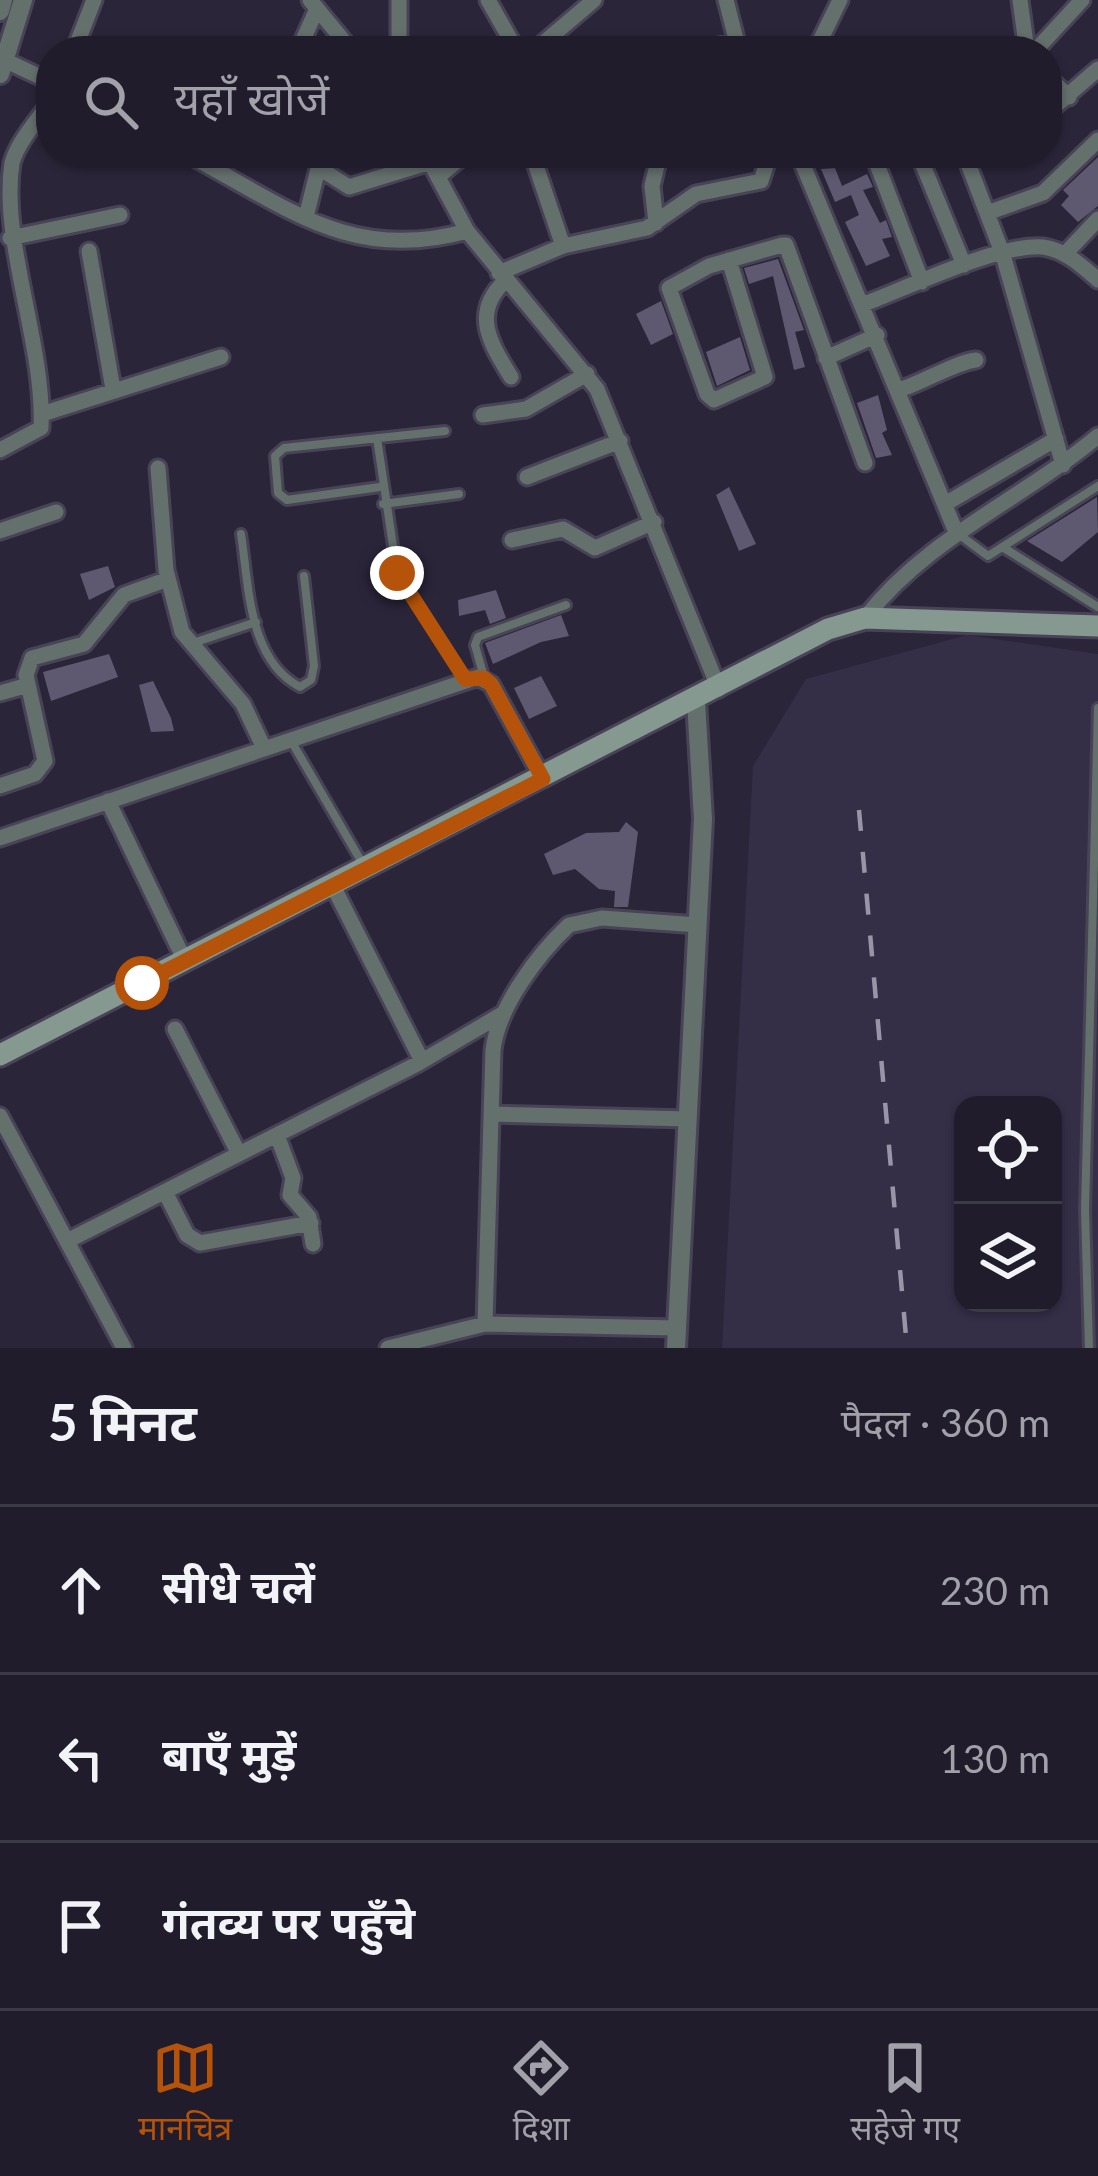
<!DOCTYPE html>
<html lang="hi">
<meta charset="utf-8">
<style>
body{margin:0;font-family:Lato,"Noto Sans Devanagari",sans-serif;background:#282533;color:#f1f3f6}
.controls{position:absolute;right:36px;bottom:36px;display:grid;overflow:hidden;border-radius:24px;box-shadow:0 3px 9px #0004}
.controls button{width:108px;height:108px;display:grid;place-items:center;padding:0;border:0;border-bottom:3px solid #3d3a47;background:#201c2b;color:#f1f3f6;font:60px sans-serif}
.stop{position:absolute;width:36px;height:36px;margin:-27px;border:9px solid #b45309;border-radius:50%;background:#fff}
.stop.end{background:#b45309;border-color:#fff;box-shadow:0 3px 12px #0008}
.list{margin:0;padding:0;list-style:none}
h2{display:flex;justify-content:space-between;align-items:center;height:156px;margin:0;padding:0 48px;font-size:51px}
h2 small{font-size:39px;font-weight:400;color:#a2a1a9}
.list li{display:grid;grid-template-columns:78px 1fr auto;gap:36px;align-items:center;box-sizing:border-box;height:168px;padding:0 48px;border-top:3px solid #3d3a47}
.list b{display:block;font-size:45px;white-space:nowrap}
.list em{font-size:39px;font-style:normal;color:#a2a1a9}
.icon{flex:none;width:66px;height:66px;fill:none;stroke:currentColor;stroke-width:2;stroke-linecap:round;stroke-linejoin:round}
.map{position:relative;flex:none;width:1098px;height:1348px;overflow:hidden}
.search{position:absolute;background:#201c2b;box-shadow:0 3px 9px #0004;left:36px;right:36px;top:36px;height:132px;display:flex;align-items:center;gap:30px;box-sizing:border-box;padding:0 42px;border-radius:48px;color:#a2a1a9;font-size:45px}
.sheet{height:660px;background:#201c2b}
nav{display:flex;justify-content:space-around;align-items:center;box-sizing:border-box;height:168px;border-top:3px solid #3d3a47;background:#201c2b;font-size:33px;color:#a2a1a9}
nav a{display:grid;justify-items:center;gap:6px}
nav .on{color:#b45309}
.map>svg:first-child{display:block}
.built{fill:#342e47;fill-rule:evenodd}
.building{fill:#5e5970}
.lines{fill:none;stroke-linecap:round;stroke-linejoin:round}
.service-casing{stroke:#484356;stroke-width:14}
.minor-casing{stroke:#484356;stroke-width:21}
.tertiary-casing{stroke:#484356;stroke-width:24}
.secondary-casing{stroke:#484356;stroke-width:27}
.service{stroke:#64706c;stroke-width:8}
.minor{stroke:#64706c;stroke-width:15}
.tertiary{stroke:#64706c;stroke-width:18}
.secondary{stroke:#859991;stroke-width:21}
.rail{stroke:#9995a6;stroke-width:4.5;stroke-dasharray:21 21;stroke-linecap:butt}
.route{stroke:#b45309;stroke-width:15}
</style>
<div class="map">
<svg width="1098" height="1348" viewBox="0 0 1098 1348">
<rect width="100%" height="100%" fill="#2a2539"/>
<path class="built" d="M 967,635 L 1098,654 L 1098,1348 L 722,1348 L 753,766 L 806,679 ZM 963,1105 L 1053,1105 L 1053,1303 L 963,1303 Z"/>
<path class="building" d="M 1098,157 L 1098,206 L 1078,222 L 1061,205 L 1069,196 L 1063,190 Z
M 835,168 L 842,186 L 867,174 L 873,187 L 863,190 L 880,223 L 886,220 L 892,237 L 882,239 L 890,256 L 866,266 L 845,222 L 859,215 L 851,195 L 835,202 L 821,169 Z
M 778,259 L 804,330 L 795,332 L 805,367 L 794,370 L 773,276 L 749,284 L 744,268 Z
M 661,301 L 673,334 L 651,345 L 636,314 Z
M 740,337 L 750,370 L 717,386 L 706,352 Z
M 878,395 L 887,430 L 882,433 L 892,455 L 876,458 L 857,403 Z
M 729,487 L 756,544 L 739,551 L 716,495 Z
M 1097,497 L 1098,532 L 1062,562 L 1027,541 Z
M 108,566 L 115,587 L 89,600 L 80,574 Z
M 496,590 L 506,618 L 490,624 L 485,610 L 459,616 L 458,600 Z
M 561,615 L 569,636 L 541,642 L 493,664 L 485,643 Z
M 109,654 L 118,677 L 51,701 L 43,672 Z
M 541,676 L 557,706 L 529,719 L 514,688 Z
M 153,681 L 171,718 L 174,731 L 151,732 L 139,685 Z
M 626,822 L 638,832 L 628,907 L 614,907 L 615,891 L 599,889 L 575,869 L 553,875 L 544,854 L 586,833 L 619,832 Z"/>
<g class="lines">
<g class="service-casing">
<path id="service" d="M 377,438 L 397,573 L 465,678
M 380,487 L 287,500 L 278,493 L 275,456 L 284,448 L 445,431
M 383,504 L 459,494
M 957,533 L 988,556 L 1098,486
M 241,534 C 249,585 248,660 300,687 L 311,680 L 314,666 L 304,576
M 1004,548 L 1098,607
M 190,644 L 256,622
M 484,677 L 475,645 L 478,637 L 566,605
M 290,739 L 364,866
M 1089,1348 L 1085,1210 L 1098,708"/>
</g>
<g class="minor-casing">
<path id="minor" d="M 310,0 L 352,51
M 399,0 L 399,51
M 488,0 L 517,51
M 726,0 L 739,51
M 1020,0 L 1027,51
M 74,51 L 94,0
M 298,51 L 316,11
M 534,51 L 594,0
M 696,51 L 737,42
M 815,51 L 840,0
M 1035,51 L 1082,0
M 0,58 L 51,82
M 1047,76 L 1069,97
M 1047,113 L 1098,69
M 185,153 C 284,205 350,264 467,231
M 425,153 L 467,231 L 597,389 L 719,689
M 883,153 L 800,158 L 956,532
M 918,153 L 964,265
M 964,153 L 1003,255 L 1063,465
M 873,154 L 922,282
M 273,155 L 274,153
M 533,157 L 563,246
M 319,168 L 349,187 L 430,162
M 439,176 L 467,153
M 987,213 L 1043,193 L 1098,140
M 306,217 L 322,153
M 656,223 L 652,186 L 660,153
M 10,238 L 120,215
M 89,251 L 113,389
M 1065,254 L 1098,219
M 729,260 L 765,377 L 714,400 L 707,394 L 669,288 L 709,266 L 782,245 L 786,245 L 865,463
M 499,273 L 563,246 L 647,228 L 696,194 L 761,181 L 770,153
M 505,281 C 471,313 490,343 511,377
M 864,304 C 907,288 1000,243 1043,247 C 1065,250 1082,266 1098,280
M 826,358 L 877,335
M 899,390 C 924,382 956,362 976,360
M 42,414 L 221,357
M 483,415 L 526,409 L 587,374
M 0,450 L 41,428 C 45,345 0,241 12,163 C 18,141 38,120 51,101
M 158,468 L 166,570 L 182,632 L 243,704 L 263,746
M 527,477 L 620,441
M 945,504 L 1056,439
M 0,531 L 56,512
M 512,540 L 563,529 L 595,548 L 654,522
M 865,618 C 927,538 1021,500 1098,436
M 0,693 L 28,685
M 0,786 L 35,774 L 45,761 L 26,675 L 32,658 L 84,644 L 124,595 L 168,579
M 108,801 L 185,961
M 0,838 L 478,677 L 491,684 L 543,779
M 333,886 L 422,1061
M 175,1029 L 239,1154
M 493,1114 L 688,1119
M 0,1116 L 124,1348
M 277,1135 L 293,1178 L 290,1195 L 309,1217 L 313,1244
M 165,1192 L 187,1235 L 200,1243 L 311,1223
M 67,1241 L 417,1064 L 504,1013
M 677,1328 L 485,1324 L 493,1050 C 498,1007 538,954 569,925 L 602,918 L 698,925
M 388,1348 L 485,1324"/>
</g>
<g class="tertiary-casing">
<path id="tertiary" d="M 0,11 L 3,0
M 0,74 L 23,0
M 676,1348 L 703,819 L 696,701"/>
</g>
<g class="secondary-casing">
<path id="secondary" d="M 0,1055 L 828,629 L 865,618 L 1098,626"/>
</g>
<use href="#service" class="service"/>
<use href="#minor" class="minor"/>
<use href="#tertiary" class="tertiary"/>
<use href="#secondary" class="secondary"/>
<path class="rail" d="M 859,810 L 907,1348"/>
</g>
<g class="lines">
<path class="route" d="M 142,983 L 543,779 L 491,684 L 484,678 L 465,679 L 397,573"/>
</g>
</svg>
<div class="controls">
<button><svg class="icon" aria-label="locate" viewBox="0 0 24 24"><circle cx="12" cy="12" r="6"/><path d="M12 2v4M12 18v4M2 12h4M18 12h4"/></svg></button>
<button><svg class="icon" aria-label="layers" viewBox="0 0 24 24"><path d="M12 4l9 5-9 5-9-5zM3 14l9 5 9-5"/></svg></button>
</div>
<div class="stop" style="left:142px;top:983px"></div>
<div class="stop end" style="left:397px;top:573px"></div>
<div class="search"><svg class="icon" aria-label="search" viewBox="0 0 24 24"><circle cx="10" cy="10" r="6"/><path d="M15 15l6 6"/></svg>यहाँ खोजें</div>
</div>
<section class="sheet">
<h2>5 मिनट<small>पैदल · 360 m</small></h2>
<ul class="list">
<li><svg class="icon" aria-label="ahead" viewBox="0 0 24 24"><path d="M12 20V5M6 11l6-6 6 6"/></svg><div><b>सीधे चलें</b></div><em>230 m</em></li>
<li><svg class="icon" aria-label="left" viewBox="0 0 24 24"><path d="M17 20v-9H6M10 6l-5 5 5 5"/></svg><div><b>बाएँ मुड़ें</b></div><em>130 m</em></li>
<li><svg class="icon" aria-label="arrive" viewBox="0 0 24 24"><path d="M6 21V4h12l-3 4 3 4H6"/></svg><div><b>गंतव्य पर पहुँचे</b></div></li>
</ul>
</section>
<nav>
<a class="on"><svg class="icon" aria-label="map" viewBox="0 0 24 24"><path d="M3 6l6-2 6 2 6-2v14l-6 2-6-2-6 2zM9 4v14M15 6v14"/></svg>मानचित्र</a>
<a><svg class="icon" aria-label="directions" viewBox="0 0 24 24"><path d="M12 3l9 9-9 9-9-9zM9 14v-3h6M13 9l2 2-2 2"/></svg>दिशा</a>
<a><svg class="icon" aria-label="saved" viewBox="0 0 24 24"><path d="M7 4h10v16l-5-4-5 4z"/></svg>सहेजे गए</a>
</nav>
